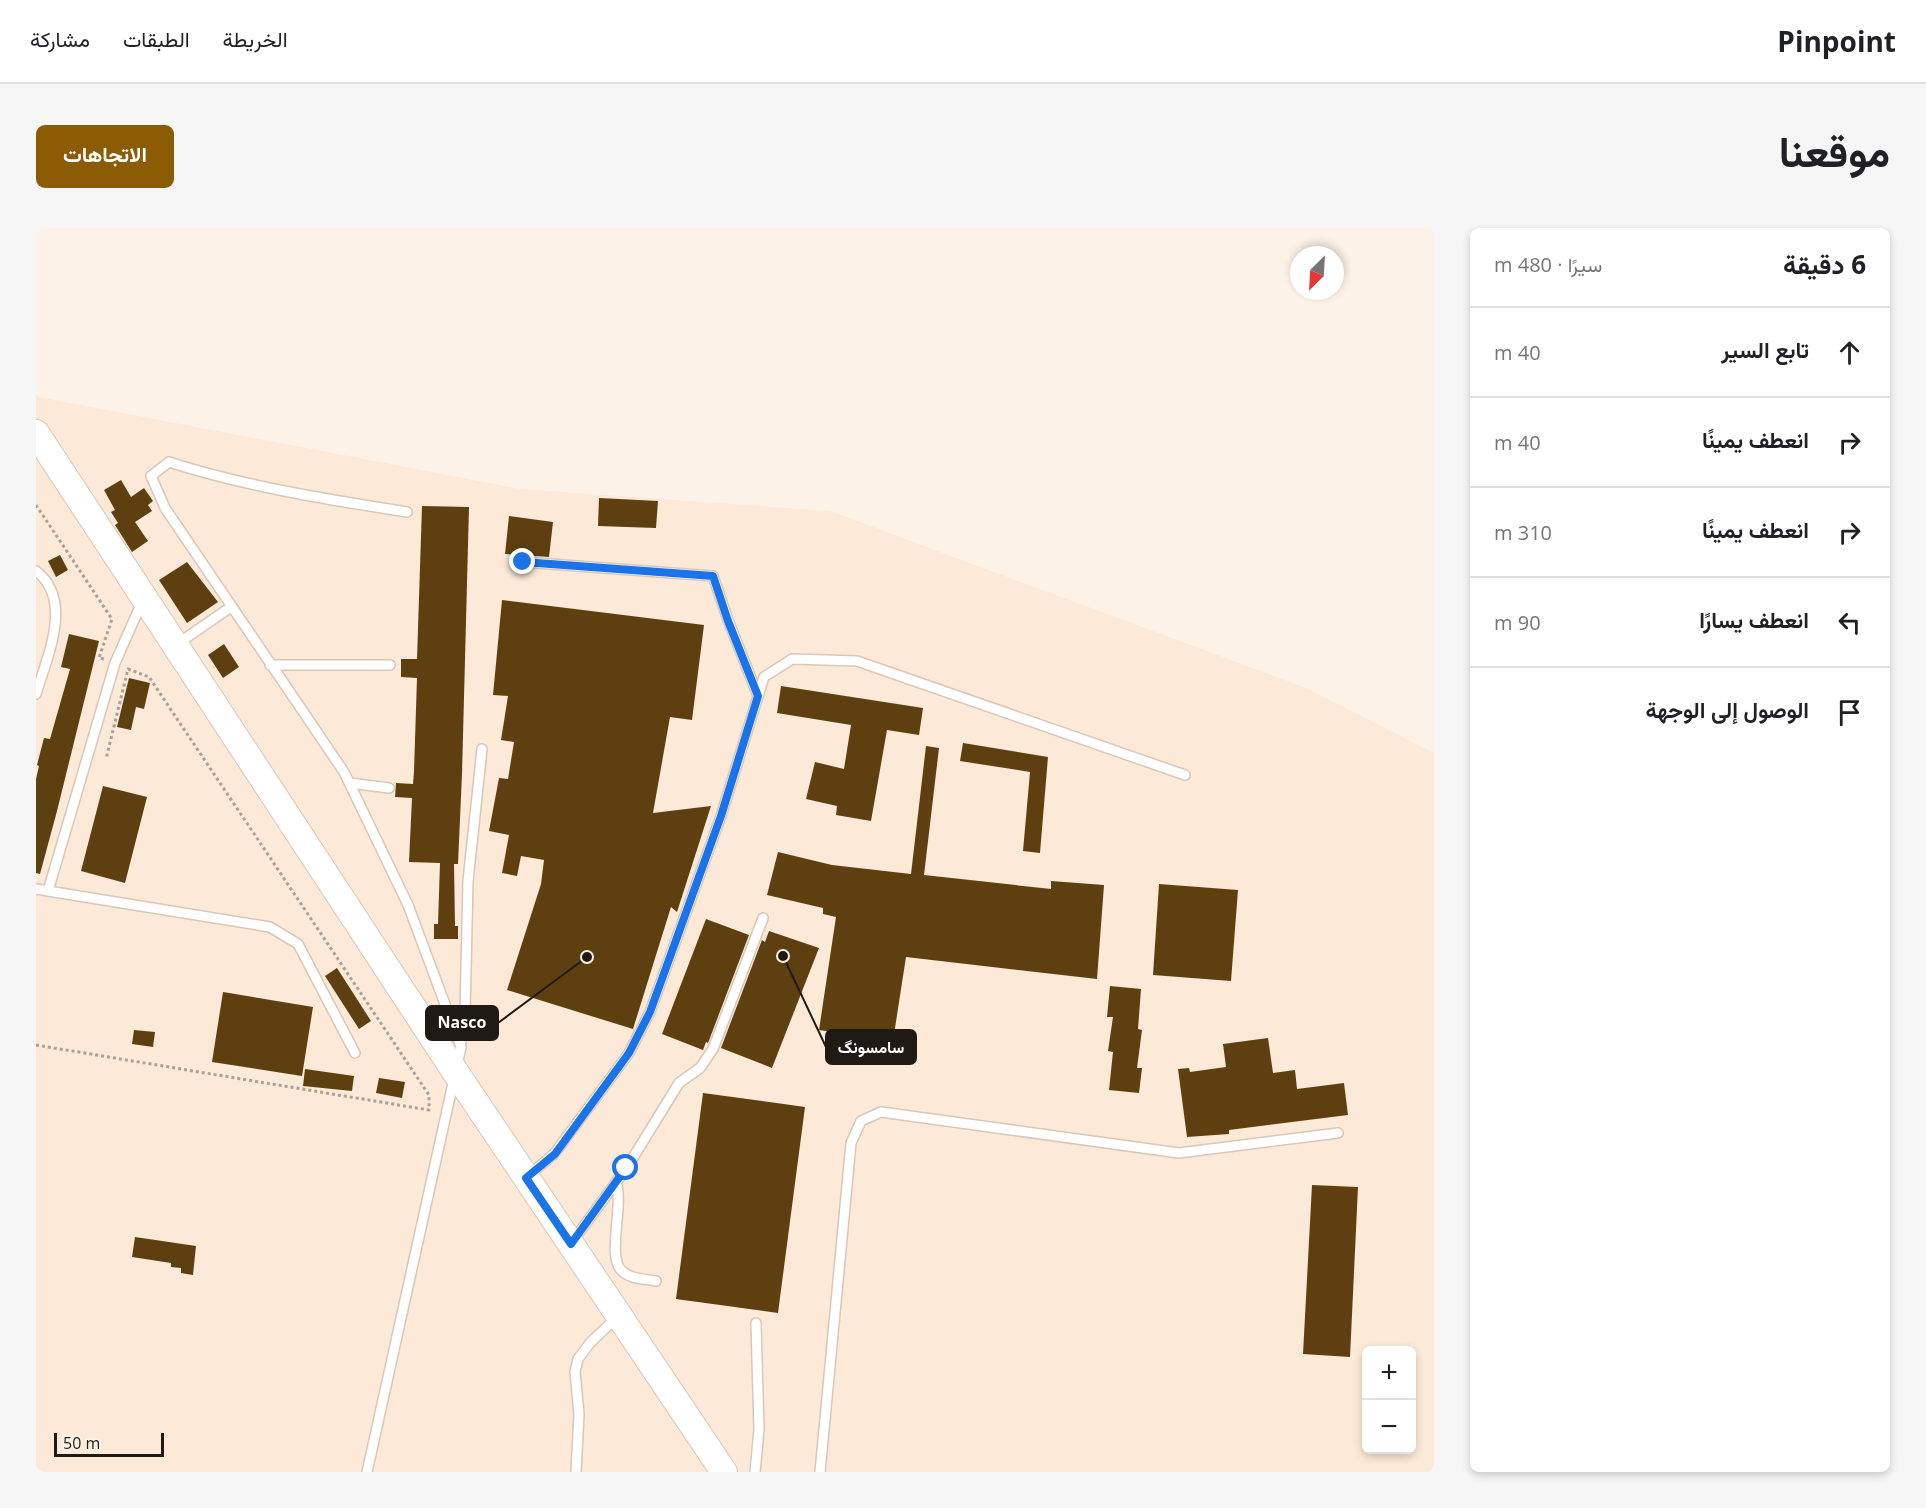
<!DOCTYPE html>
<html lang="ar">
<meta charset="utf-8">
<style>
body{margin:0;font-family:"Open Sans",Vazirmatn,sans-serif;background:#f6f6f6;color:#202124;direction:rtl}
.controls{position:absolute;right:18px;bottom:18px;display:grid;overflow:hidden;border-radius:9px;box-shadow:0 3px 9px #0003}
.controls button{width:54px;height:54px;display:grid;place-items:center;padding:0;border:0;border-bottom:2px solid #e0e0e0;background:#fff;color:#202124;font:30px sans-serif}
.compass{position:absolute;left:1254px;top:18px;width:54px;height:54px;border-radius:50%;background:#fff;box-shadow:0 3px 9px #0003;rotate:204deg}
.scale{position:absolute;left:18px;bottom:15px;width:110px;box-sizing:border-box;padding-left:6px;border:3px solid #201a14;border-top:0;font-size:16px;line-height:21px;white-space:nowrap;color:#201a14;-webkit-text-stroke:4px #fdf2e8;paint-order:stroke}
.stop{position:absolute;width:18px;height:18px;margin:-14px;border:4px solid #1a73e8;border-radius:50%;background:#fff}
.stop.end{background:#1a73e8;border-color:#fff;box-shadow:0 2px 6px #0008}
.list{margin:0;padding:0;list-style:none}
h2{display:flex;justify-content:space-between;align-items:center;height:78px;margin:0;padding:0 24px;font-size:26px}
h2 small{font-size:20px;font-weight:400;color:#757577}
.list li{display:grid;grid-template-columns:39px 1fr auto;gap:18px;align-items:center;box-sizing:border-box;height:90px;padding:0 24px;border-top:2px solid #e0e0e0}
.list b{display:block;font-size:22px;white-space:nowrap}
.list em{font-size:20px;font-style:normal;color:#757577}
.icon{flex:none;width:33px;height:33px;fill:none;stroke:currentColor;stroke-width:2;stroke-linecap:round;stroke-linejoin:round}
.map{position:relative;flex:none;width:1398px;height:1244px;overflow:hidden;direction:ltr;border-radius:9px}
header{display:flex;align-items:center;gap:36px;box-sizing:border-box;height:84px;padding:0 30px;background:#fff;border-bottom:2px solid #e0e0e0}
header strong{font-size:28px}
nav{display:flex;gap:33px;margin-inline-start:auto;font-size:21px}
.intro{display:flex;align-items:center;justify-content:space-between;box-sizing:border-box;height:144px;padding:0 36px}
h1{margin:0;font-size:42px}
.button{padding:15px 27px;border-radius:9px;background:#8b5c03;color:#fff;font-size:21px;font-weight:700}
main{display:flex;gap:36px;padding:0 36px}
aside{flex:1;background:#fff;border-radius:9px;box-shadow:0 3px 9px #0003}
.map>svg:first-child{display:block}
.built{fill:#fce9d7;fill-rule:evenodd}
.building{fill:#5e4010}
.lines{fill:none;stroke-linecap:round;stroke-linejoin:round}
.lane-casing{stroke:#d9c7b7;stroke-width:12}
.secondary-casing{stroke:#d9c7b7;stroke-width:28}
.path{stroke:#aaa198;stroke-width:3;stroke-dasharray:3 3;stroke-linecap:butt}
.lane{stroke:#fff;stroke-width:9}
.secondary{stroke:#fff;stroke-width:26}
.route{stroke:#1a73e8;stroke-width:8}
.leader{fill:none;stroke:#201a14;stroke-width:2}
.callout-dot{fill:#201a14;stroke:#fdf2e8;stroke-width:2}
.callout{fill:#201a14;stroke:#201a14;stroke-width:2}
.callout-label{font-size:16px;text-anchor:middle;font-weight:bold;fill:#fff}
</style>
<header>
<strong>Pinpoint</strong>
<nav><a>الخريطة</a><a>الطبقات</a><a>مشاركة</a></nav>
</header>
<div class="intro"><h1>موقعنا</h1><a class="button">الاتجاهات</a></div>
<main>
<aside>
<h2>6 دقيقة<small>سيرًا · 480 m</small></h2>
<ul class="list">
<li><svg class="icon" aria-label="ahead" viewBox="0 0 24 24"><path d="M12 20V5M6 11l6-6 6 6"/></svg><div><b>تابع السير</b></div><em>40 m</em></li>
<li><svg class="icon" aria-label="right" viewBox="0 0 24 24"><path d="M7 20v-9h11M14 6l5 5-5 5"/></svg><div><b>انعطف يمينًا</b></div><em>40 m</em></li>
<li><svg class="icon" aria-label="right" viewBox="0 0 24 24"><path d="M7 20v-9h11M14 6l5 5-5 5"/></svg><div><b>انعطف يمينًا</b></div><em>310 m</em></li>
<li><svg class="icon" aria-label="left" viewBox="0 0 24 24"><path d="M17 20v-9H6M10 6l-5 5 5 5"/></svg><div><b>انعطف يسارًا</b></div><em>90 m</em></li>
<li><svg class="icon" aria-label="arrive" viewBox="0 0 24 24"><path d="M6 21V4h12l-3 4 3 4H6"/></svg><div><b>الوصول إلى الوجهة</b></div></li>
</ul>
</aside>
<div class="map">
<svg width="1398" height="1244" viewBox="0 0 1398 1244">
<rect width="100%" height="100%" fill="#fdf2e8"/>
<path class="built" d="M 0,166 L 3,169 L 484,261 L 794,283 L 1270,460 L 1398,525 L 1398,1244 L 0,1244 ZM 1330,1122 L 1376,1122 L 1376,1222 L 1330,1222 Z"/>
<path class="building" d="M 85,252 L 95,269 L 108,260 L 117,273 L 112,277 L 116,283 L 99,294 L 112,313 L 96,324 L 79,297 L 82,295 L 75,284 L 79,282 L 68,262 Z
M 563,270 L 622,273 L 620,300 L 562,298 Z
M 386,278 L 433,279 L 426,546 L 422,636 L 418,636 L 419,698 L 422,698 L 422,711 L 398,711 L 398,696 L 402,696 L 404,635 L 373,634 L 376,570 L 359,569 L 360,555 L 377,556 L 378,543 L 381,450 L 365,449 L 365,431 L 381,431 Z
M 473,288 L 517,294 L 513,329 L 469,326 Z
M 24,327 L 32,342 L 20,349 L 12,333 Z
M 151,334 L 182,374 L 151,395 L 123,352 Z
M 466,372 L 668,397 L 656,492 L 634,489 L 617,585 L 675,578 L 641,684 L 635,679 L 597,801 L 471,762 L 505,656 L 508,632 L 485,628 L 481,648 L 466,645 L 473,607 L 453,603 L 463,550 L 472,551 L 478,514 L 465,512 L 472,468 L 457,467 Z
M 33,406 L 63,413 L 21,583 L 4,646 L 0,645 L 0,551 L 3,538 L 1,537 L 8,510 L 14,511 L 34,441 L 25,439 Z
M 188,416 L 203,439 L 187,450 L 172,427 Z
M 93,450 L 114,455 L 108,481 L 100,479 L 95,502 L 81,499 Z
M 745,458 L 887,480 L 883,507 L 851,502 L 835,593 L 800,587 L 801,578 L 770,571 L 779,534 L 808,541 L 815,497 L 741,485 Z
M 927,515 L 1012,529 L 1004,625 L 987,623 L 994,544 L 924,533 Z
M 890,518 L 903,520 L 888,647 L 1015,661 L 1015,653 L 1068,657 L 1061,751 L 870,729 L 857,813 L 783,802 L 800,689 L 787,686 L 787,680 L 731,667 L 742,624 L 796,637 L 875,646 Z
M 67,558 L 111,569 L 89,655 L 45,643 Z
M 1123,656 L 1202,662 L 1195,753 L 1117,747 Z
M 670,691 L 713,707 L 672,815 L 670,814 L 667,822 L 626,806 Z
M 733,703 L 783,720 L 736,840 L 685,820 L 726,712 L 729,714 Z
M 301,740 L 335,793 L 323,801 L 289,748 Z
M 1074,758 L 1105,761 L 1102,801 L 1106,802 L 1101,840 L 1106,840 L 1103,865 L 1073,862 L 1077,824 L 1072,823 L 1077,789 L 1071,789 Z
M 187,764 L 277,779 L 266,848 L 176,834 Z
M 98,802 L 119,804 L 117,819 L 96,816 Z
M 1232,810 L 1237,845 L 1259,842 L 1261,861 L 1308,855 L 1312,887 L 1193,902 L 1193,906 L 1151,909 L 1142,841 L 1153,840 L 1154,844 L 1190,839 L 1187,816 Z
M 269,841 L 318,848 L 316,863 L 267,858 Z
M 343,850 L 369,854 L 366,870 L 340,865 Z
M 667,865 L 769,879 L 742,1085 L 640,1071 Z
M 1276,957 L 1322,959 L 1314,1129 L 1267,1126 Z
M 99,1009 L 160,1018 L 157,1047 L 145,1045 L 145,1040 L 135,1039 L 135,1035 L 96,1029 Z"/>
<g class="lines">
<g class="lane-casing">
<path id="lane" d="M 487,334 L 677,348 L 692,392 L 722,468
M 0,343 C 38,372 11,429 0,466
M 106,374 L 79,435 L 12,663 L 234,699 L 262,716 L 319,825
M 141,416 L 195,379
M 234,437 L 354,437
M 314,555 L 353,560
M 0,661 L 12,663
M 425,814 L 429,785 L 432,653 L 446,521
M 492,948 L 518,926 L 593,825 L 614,784 L 685,588 L 728,449 L 756,431 L 821,433 L 1149,547
M 580,954 C 588,977 571,1027 585,1042 C 593,1051 609,1051 620,1053
M 536,1014 L 590,941 L 643,855 L 664,840 L 677,821 L 727,690
M 331,1244 L 425,819 L 372,677 L 308,544 L 129,280 L 115,248 L 133,234 C 207,258 294,272 371,284
M 540,1244 L 543,1186 L 539,1144 L 542,1131 L 554,1115 L 581,1089
M 719,1244 L 723,1202 L 720,1095
M 784,1244 L 815,915 L 825,893 L 845,884 L 1143,925 L 1302,905"/>
</g>
<g class="secondary-casing">
<path id="secondary" d="M 0,205 L 418,842 L 688,1244"/>
</g>
<path class="path" d="M 0,277 L 76,391 L 63,430 L 68,431
M 0,817 L 393,882 L 393,867 L 113,449 L 92,441 L 70,531"/>
<use href="#lane" class="lane"/>
<use href="#secondary" class="secondary"/>
</g>
<g class="lines">
<path class="route" d="M 487,334 L 677,348 L 692,393 L 722,468 L 685,588 L 614,784 L 593,825 L 519,926 L 490,950 L 535,1016 L 590,940"/>
</g>
<path class="leader" d="M551 729L462 795M747 728L790 819"/>
<g class="callout-dot">
<circle cx="551" cy="729" r="6"/>
<circle cx="747" cy="728" r="6"/>
</g>
<g class="callout">
<rect x="390" y="778" width="72" height="34" rx="6"/>
<rect x="790" y="802" width="90" height="34" rx="6"/>
</g>
<g class="callout-label">
<text x="426" y="800">Nasco</text>
<text x="835" y="825">سامسونگ</text>
</g>
</svg>
<div class="controls">
<button>+</button>
<button>−</button>
</div>
<svg class="compass" viewBox="-18 -18 36 36"><path d="M0-13l5 13h-10z" fill="#e53935"/><path d="M0 13l5-13h-10z" fill="#757577"/></svg>
<div class="scale">50 m</div>
<div class="stop" style="left:590px;top:940px"></div>
<div class="stop end" style="left:487px;top:334px"></div>
</div>
</main>
